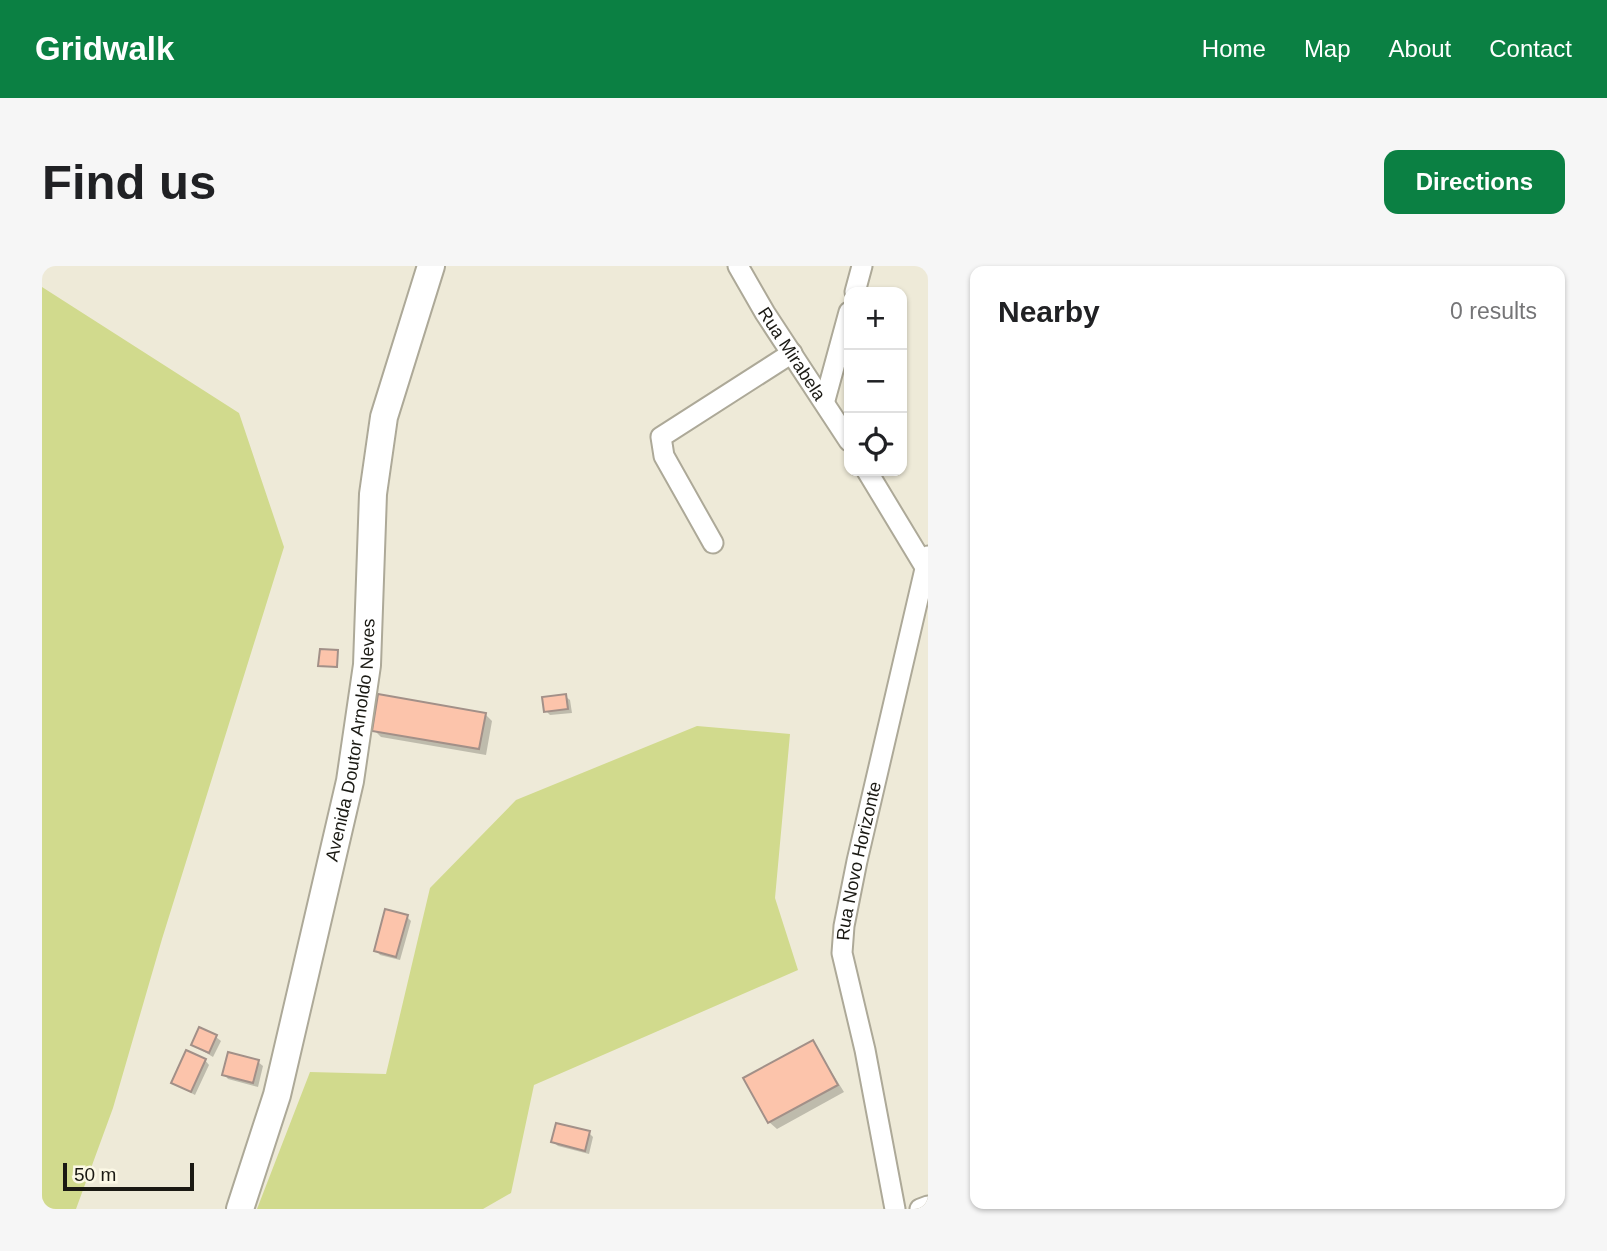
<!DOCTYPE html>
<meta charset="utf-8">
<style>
body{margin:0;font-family:Helvetica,sans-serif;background:#f6f6f6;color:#202124}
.controls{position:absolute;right:21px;top:21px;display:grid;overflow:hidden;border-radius:14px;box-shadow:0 2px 5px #0004}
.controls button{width:63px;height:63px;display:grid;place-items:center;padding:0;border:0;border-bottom:2px solid #e0e0e0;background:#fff;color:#202124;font:35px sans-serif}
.scale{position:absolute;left:21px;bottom:18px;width:131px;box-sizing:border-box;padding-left:7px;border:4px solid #1a1913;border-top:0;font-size:19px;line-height:24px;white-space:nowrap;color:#1a1913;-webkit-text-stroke:5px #fbf8e5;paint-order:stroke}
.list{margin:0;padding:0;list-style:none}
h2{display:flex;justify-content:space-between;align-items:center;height:91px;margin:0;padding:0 28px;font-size:30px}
h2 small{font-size:23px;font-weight:400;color:#757577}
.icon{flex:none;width:38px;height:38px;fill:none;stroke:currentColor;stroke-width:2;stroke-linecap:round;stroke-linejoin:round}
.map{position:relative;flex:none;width:886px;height:943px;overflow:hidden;border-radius:14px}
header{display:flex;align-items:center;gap:42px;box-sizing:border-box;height:98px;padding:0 35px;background:#0b8043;color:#fff}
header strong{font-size:33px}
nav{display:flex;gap:38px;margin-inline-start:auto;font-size:24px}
.intro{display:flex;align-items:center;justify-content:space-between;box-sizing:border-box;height:168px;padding:0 42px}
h1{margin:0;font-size:49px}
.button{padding:18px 32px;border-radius:14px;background:#0b8043;color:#fff;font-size:24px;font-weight:700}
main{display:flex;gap:42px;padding:0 42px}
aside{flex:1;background:#fff;border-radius:14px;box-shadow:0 2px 5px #0004}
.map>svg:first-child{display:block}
.green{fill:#d1da8d}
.shadow{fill:#0003}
.building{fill:#fcc4ab;stroke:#a29088;stroke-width:2}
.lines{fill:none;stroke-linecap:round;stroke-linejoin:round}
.street-casing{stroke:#ada998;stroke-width:23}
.secondary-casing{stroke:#ada998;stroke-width:30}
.street{stroke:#fff;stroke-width:19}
.secondary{stroke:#fff;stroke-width:26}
.labels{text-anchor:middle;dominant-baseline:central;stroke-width:7;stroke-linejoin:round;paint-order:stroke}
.street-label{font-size:18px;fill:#1a1913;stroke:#fbf8e5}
</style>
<header>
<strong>Gridwalk</strong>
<nav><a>Home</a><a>Map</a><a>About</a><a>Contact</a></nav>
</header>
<div class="intro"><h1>Find us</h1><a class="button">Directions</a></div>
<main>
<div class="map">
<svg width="886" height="943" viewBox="0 0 886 943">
<rect width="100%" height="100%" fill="#eeead8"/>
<path class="green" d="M 0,21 L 197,147 L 242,281 L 120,673 L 71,842 L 34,943 L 0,943 Z
M 655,460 L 748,468 L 733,632 L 756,704 L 492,819 L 469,927 L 441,943 L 215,943 L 268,806 L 344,808 L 388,622 L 474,534 Z"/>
<path class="shadow" d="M 295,386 L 296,402 L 278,399 Z
M 523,430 L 528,434 L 530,447 L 508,449 L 504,445 Z
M 443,448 L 450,455 L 444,489 L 339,471 L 332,464 Z
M 365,651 L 369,655 L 358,694 L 338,689 L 334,684 Z
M 174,771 L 179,775 L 171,791 L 151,779 Z
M 771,776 L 802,826 L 735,863 L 727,856 Z
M 163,794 L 167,799 L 153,829 L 131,817 Z
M 216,796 L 221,800 L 216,821 L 186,813 L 182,808 Z
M 547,867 L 551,871 L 547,888 L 516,880 L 511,876 Z"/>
<path class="building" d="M 278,383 L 296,384 L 295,401 L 276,400 Z
M 336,428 L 444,447 L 437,483 L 330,465 Z
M 524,428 L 526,443 L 502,446 L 500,431 Z
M 343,643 L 366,649 L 354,691 L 332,685 Z
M 157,761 L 175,769 L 167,787 L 149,779 Z
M 771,774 L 796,819 L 726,857 L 701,812 Z
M 144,784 L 164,793 L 149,826 L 129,817 Z
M 186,786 L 217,794 L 211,817 L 180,809 Z
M 514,857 L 548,865 L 543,885 L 509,876 Z"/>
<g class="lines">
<g class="street-casing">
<g id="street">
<path id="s1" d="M 696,0 L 723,47 L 807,175"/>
<path d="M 813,26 L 820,0"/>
<path d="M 783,134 L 807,46"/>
<path d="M 825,205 L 883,301"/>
<path d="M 671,277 L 622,190 L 619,171 L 750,87"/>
<path id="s2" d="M 853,943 L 823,784 L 800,687 L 802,660 L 815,595 L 886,290"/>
<path d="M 878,943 L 886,940"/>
</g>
</g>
<g class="secondary-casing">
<g id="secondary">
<path id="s3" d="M 198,943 L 235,829 L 308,515 L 325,399 L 331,228 L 342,151 L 389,0"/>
</g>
</g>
<use href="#street" class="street"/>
<use href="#secondary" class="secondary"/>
</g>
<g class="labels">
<g class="street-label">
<text stroke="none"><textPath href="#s1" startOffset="103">Rua Mirabela</textPath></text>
<text stroke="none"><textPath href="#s3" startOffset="483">Avenida Doutor Arnoldo Neves</textPath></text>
<text stroke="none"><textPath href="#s2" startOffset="355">Rua Novo Horizonte</textPath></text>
</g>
</g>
</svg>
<div class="controls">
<button>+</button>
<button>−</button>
<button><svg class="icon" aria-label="locate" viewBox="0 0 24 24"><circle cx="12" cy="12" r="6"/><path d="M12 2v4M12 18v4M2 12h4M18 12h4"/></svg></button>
</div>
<div class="scale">50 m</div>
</div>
<aside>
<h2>Nearby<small>0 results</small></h2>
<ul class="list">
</ul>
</aside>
</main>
